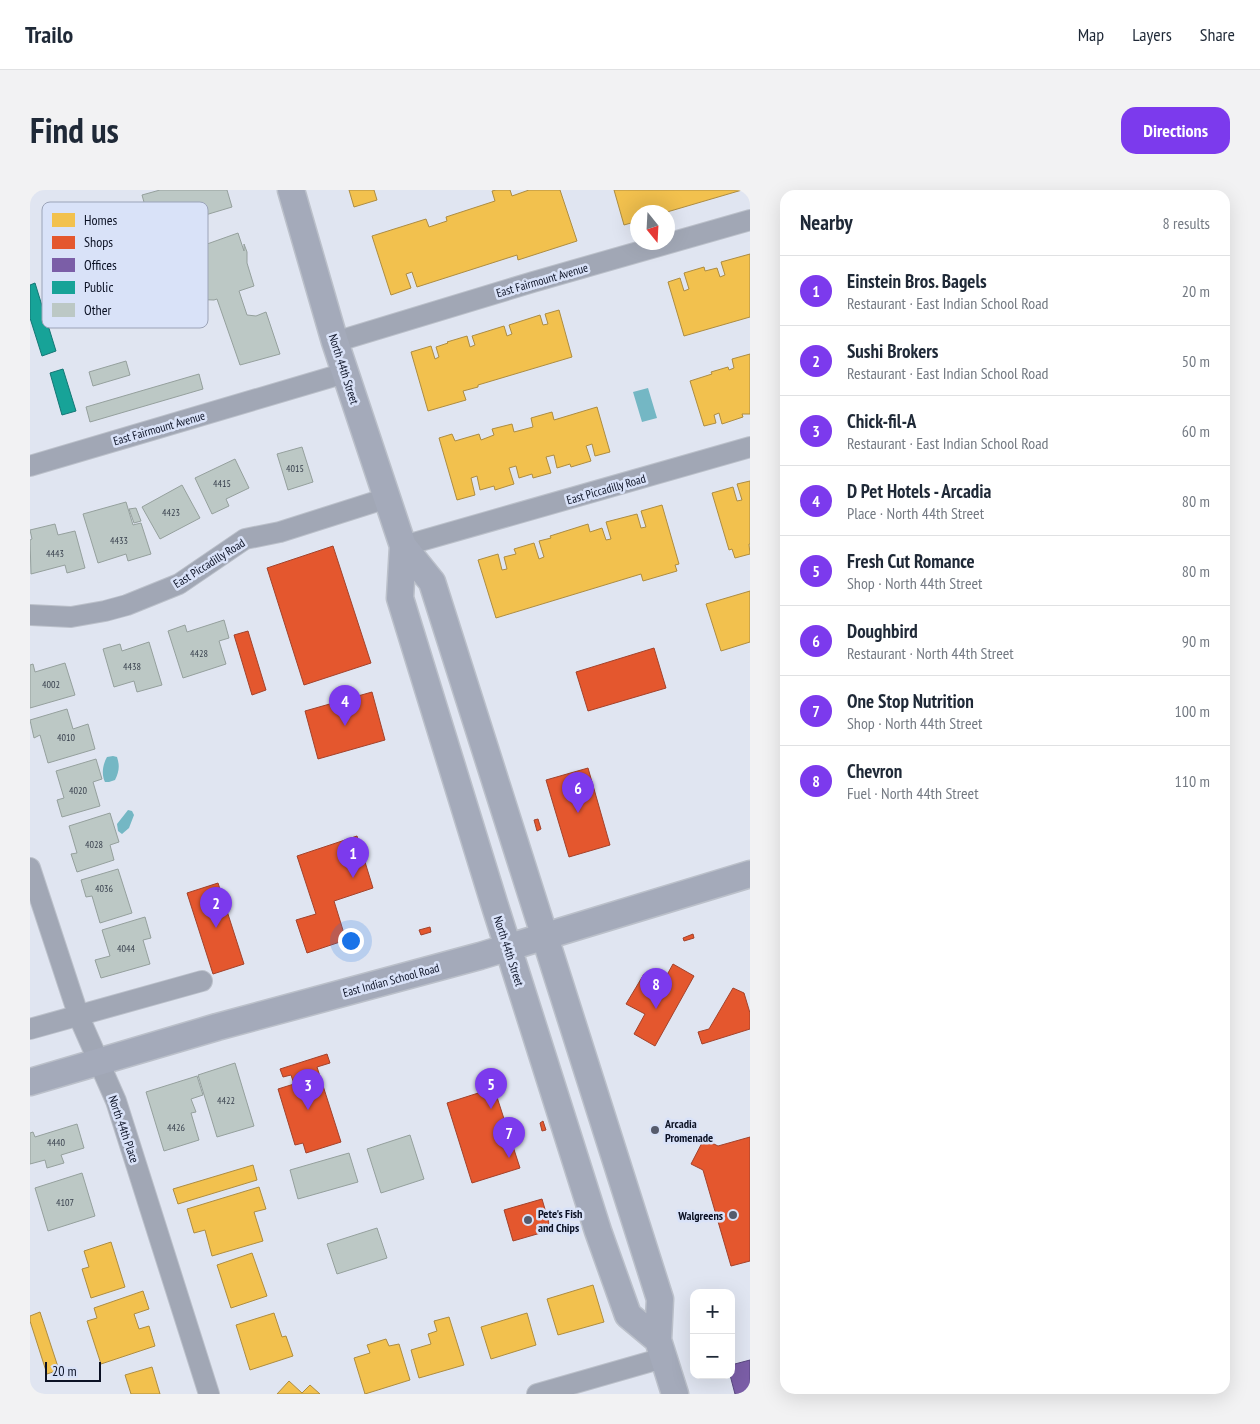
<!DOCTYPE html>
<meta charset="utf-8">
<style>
body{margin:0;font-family:"PT Sans Narrow",sans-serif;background:#f2f2f3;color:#1f2937}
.controls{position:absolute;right:15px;bottom:15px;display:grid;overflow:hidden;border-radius:10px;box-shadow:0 5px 20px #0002}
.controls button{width:45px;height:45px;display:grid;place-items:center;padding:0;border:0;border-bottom:1px solid #e0e1e3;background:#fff;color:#1f2937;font:25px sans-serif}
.compass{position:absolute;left:600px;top:15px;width:45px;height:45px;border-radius:50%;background:#fff;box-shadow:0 5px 20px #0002;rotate:162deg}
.scale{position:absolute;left:15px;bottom:12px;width:56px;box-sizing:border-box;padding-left:5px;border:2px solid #0b1124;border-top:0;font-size:14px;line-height:18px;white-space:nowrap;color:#0b1124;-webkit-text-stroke:4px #d9e2f8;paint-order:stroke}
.you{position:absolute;left:320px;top:750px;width:18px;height:18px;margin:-12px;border:4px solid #fff;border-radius:50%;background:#1a73e8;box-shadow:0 0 0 8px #1a73e833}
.badge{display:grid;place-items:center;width:32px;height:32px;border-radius:50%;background:#7c3aed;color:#fff;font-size:16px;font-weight:700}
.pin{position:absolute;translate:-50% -41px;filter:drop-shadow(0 1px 2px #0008)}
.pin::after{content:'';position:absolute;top:26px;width:18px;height:15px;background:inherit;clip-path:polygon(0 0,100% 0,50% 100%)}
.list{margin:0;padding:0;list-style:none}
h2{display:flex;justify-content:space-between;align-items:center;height:65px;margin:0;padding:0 20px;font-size:21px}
h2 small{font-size:16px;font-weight:400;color:#747a83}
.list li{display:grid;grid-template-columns:32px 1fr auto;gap:15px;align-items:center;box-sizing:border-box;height:70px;padding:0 20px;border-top:1px solid #e0e1e3}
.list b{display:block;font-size:19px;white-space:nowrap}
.list p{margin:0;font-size:16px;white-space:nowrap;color:#747a83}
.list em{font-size:16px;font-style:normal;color:#747a83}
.map{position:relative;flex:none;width:720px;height:1204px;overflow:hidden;border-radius:15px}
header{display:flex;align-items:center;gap:30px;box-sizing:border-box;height:70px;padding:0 25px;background:#fff;border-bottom:1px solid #e0e1e3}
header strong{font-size:24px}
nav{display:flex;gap:28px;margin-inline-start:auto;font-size:18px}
.intro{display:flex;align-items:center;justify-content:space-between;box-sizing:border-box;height:120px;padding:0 30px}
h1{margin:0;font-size:35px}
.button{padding:12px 22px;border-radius:15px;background:#7c3aed;color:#fff;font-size:18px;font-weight:700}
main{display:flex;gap:30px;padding:0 30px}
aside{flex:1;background:#fff;border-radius:15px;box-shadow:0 5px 20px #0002}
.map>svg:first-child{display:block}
.water{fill:#74b7c4}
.homes{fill:#f2c14e;stroke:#ad8c41}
.shops{fill:#e4572e;stroke:#a3422b}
.offices{fill:#7b5ea7;stroke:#594780}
.public{fill:#17a398;stroke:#137775}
.building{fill:#bcc8c5;stroke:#95a09d}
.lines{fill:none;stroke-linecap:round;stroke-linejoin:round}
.minor-casing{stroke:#bbc0ca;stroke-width:22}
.major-casing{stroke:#bbc0ca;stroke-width:29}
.minor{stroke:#a1a7b5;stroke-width:20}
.major{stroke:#a4aaba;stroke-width:26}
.poi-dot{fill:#565b6c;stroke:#d9e2f8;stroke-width:2}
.labels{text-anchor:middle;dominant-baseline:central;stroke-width:5;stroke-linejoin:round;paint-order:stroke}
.number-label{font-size:10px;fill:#373f4c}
.street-label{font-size:12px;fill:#0b1124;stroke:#d9e2f8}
.poi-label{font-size:12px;font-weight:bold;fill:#0b1124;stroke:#d9e2f8;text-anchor:start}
.key{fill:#d9e2f8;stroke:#9ba3b8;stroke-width:1}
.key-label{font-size:14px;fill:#0b1124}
</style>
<header>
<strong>Trailo</strong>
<nav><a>Map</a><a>Layers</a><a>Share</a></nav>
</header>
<div class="intro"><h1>Find us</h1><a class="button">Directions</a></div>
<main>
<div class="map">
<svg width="720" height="1204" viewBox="0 0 720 1204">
<rect width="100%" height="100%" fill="#e0e5f1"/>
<path class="water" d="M 618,198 L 627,228 L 612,232 L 603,202 Z
M 83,566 L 87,567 C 90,576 89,582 85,590 L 79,592 L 75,592 C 71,584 73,574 77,567 Z
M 98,620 L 102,621 L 104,625 L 99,638 L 92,644 L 88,641 L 87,634 Z"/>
<path class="homes" d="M 319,0 L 344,0 L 347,10 L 324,17 Z
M 466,0 L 480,0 L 482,6 L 499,0 L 530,0 L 547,51 L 488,70 L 487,65 L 387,97 L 382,82 L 376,84 L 381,98 L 361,105 L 342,46 L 396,29 L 399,37 L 417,31 L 416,27 L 465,11 L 462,1 Z
M 584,0 L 712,0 L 637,22 L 608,22 L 608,31 L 594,35 Z
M 720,64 L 720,127 L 654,146 L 638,92 L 650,88 L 654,101 L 659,99 L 654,83 L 674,77 L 675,81 L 687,78 L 690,87 L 695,85 L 691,72 Z
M 529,120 L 542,167 L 448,195 L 448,197 L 433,201 L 436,210 L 398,221 L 381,162 L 401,156 L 405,169 L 409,167 L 406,157 L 418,153 L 417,152 L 437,146 L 440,157 L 445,155 L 442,146 L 474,136 L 477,146 L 482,144 L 479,135 L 510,125 L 513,135 L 518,134 L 515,124 Z
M 720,164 L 720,224 L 712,224 L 713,227 L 692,234 L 689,223 L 684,225 L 686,233 L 674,236 L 660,191 L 682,184 L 681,182 L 698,177 L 699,180 L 704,178 L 702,169 Z
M 567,217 L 580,262 L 565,266 L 562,254 L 556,256 L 561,271 L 541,277 L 540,274 L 527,278 L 524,265 L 516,267 L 521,283 L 503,288 L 502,284 L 489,288 L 486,276 L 479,278 L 484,294 L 465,300 L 464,296 L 450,300 L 447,286 L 441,288 L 445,305 L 427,310 L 409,248 L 422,244 L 425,251 L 449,244 L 451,250 L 464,245 L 462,239 L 482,234 L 484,242 L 503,237 L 501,228 L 522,222 L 524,230 Z
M 720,291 L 720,354 L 719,354 L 720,364 L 705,368 L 702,359 L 699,360 L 682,303 L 703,297 L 707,311 L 712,310 L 707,294 Z
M 632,315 L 649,374 L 645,375 L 647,381 L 613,391 L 611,384 L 466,428 L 448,370 L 468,364 L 472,380 L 477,379 L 474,367 L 486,364 L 484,359 L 504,353 L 509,369 L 514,367 L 509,351 L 521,348 L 520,346 L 558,334 L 560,342 L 572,338 L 576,350 L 581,349 L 576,332 L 607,324 L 611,338 L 616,337 L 611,321 Z
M 720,401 L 720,452 L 691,461 L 676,414 Z
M 223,975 L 227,990 L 148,1014 L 143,999 Z
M 229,997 L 236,1019 L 224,1022 L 233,1051 L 182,1066 L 175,1040 L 164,1043 L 157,1019 Z
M 81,1052 L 95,1097 L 61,1108 L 52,1079 L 59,1077 L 54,1061 Z
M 222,1063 L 237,1106 L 201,1118 L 187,1075 Z
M 563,1095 L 574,1132 L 528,1145 L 517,1109 Z
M 113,1101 L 119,1119 L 104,1124 L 109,1139 L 119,1136 L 125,1156 L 71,1174 L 57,1131 L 67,1128 L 64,1118 Z
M 10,1122 L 29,1180 L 17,1184 L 0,1131 L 0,1126 Z
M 244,1123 L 252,1147 L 256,1146 L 263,1166 L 220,1180 L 206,1135 Z
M 497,1123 L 506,1155 L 461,1169 L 451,1137 Z
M 419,1127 L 434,1175 L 389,1188 L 381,1160 L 401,1154 L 398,1144 L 407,1141 L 404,1131 Z
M 356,1149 L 359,1156 L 369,1154 L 380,1190 L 335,1204 L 324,1168 L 340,1163 L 337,1155 Z
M 122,1177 L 130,1204 L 101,1204 L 95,1185 Z
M 259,1191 L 272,1203 L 280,1195 L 290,1204 L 247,1204 Z"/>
<path class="shops" d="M 303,356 L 341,473 L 274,495 L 237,378 Z
M 218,441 L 236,500 L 222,505 L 204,445 Z
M 624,458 L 636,498 L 558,521 L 546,482 Z
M 342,502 L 355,550 L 288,569 L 275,521 Z
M 558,578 L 580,655 L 539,667 L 516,590 Z
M 508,629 L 511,639 L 507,641 L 504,630 Z
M 327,646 L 343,698 L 304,711 L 316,750 L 277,763 L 266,730 L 286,724 L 267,666 Z
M 188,693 L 214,774 L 183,784 L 157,703 Z
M 400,737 L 401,742 L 391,745 L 389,740 Z
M 663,744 L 664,748 L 654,751 L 653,748 Z
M 643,774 L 664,786 L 625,856 L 604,844 L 615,824 L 596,814 L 614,784 L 632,794 Z
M 703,798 L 714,803 L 720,823 L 720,839 L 672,854 L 668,842 L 679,839 Z
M 297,864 L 300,873 L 287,877 L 311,952 L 276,963 L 273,953 L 265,955 L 248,899 L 264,894 L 261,885 L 253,887 L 250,879 Z
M 464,898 L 490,978 L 442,993 L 417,913 Z
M 513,931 L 516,940 L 512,941 L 510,933 Z
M 720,947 L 720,1071 L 701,1076 L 673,980 L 661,974 L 674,949 L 688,956 Z
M 512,1009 L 521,1040 L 483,1051 L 474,1020 Z"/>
<path class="offices" d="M 720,1170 L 720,1204 L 705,1204 L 700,1185 L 701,1175 Z"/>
<path class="public" d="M 5,93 L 26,161 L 12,166 L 0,128 L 0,95 Z
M 33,179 L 46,221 L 32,225 L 20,183 Z"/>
<path class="building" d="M 130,0 L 197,0 L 202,17 L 122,41 L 112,5 Z
M 208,43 L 214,61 L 214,54 L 217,62 L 217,73 L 224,96 L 209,101 L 217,125 L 226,126 L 236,122 L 250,164 L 210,175 L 187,109 L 184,110 L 151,109 L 148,100 L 125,108 L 125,112 L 61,134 L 44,80 L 82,68 L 97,68 L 97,60 L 123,60 L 128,75 L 148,68 L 149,64 Z
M 96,171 L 100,185 L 63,196 L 59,182 Z
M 169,184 L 173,199 L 60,232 L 56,217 Z
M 272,257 L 283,292 L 258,300 L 247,264 Z
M 205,269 L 219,298 L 196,309 L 199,316 L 182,324 L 165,288 Z
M 152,295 L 170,328 L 130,349 L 112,317 Z
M 96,312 L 103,335 L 111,333 L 121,364 L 98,371 L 96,364 L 68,373 L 53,324 Z
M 106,318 L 111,331 L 104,333 L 99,319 Z
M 25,334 L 28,345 L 45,341 L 55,378 L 37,383 L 35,375 L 1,384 L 0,350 L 2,349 L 0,340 Z
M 194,430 L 199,448 L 189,451 L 196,474 L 153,488 L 138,441 L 155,435 L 157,442 Z
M 119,452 L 132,495 L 107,502 L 104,491 L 84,497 L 73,459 L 90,454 L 92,461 Z
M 35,473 L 45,505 L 0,518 L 0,475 L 3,474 L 5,482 Z
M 37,519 L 43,539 L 58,534 L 65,559 L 18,573 L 10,545 L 4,548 L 0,530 Z
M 66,569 L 72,589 L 63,592 L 70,616 L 32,627 L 27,610 L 34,608 L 26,581 Z
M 80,623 L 89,652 L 80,655 L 84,670 L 47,682 L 41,664 L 47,663 L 39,636 Z
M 88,679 L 102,723 L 70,733 L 62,706 L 56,707 L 51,690 Z
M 115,727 L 121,748 L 113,750 L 120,774 L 71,788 L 65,770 L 80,766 L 72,740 Z
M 205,873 L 224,936 L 187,947 L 168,885 Z
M 167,886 L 173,905 L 161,909 L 166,922 L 161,923 L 169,950 L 134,961 L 116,902 Z
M 47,934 L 54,958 L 31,965 L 34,973 L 17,978 L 15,970 L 0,974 L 0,943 L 3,942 L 5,947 Z
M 380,945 L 394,989 L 351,1003 L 337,959 Z
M 319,963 L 328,992 L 268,1009 L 260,980 Z
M 52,983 L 65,1026 L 18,1041 L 5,998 Z
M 347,1038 L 357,1068 L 307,1084 L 297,1054 Z"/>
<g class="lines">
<g class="minor-casing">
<path id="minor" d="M 305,152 L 503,92 L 720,30
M 0,276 L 315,183
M 373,356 L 720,257
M 0,425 L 41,427 L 75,421 L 97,415 L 149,394 L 215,349 L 250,342 L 357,308
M 0,678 L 49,827 L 86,911 L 179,1204
M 0,839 L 172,791
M 507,1204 L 633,1168"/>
</g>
<g class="major-casing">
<path id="major" d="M 261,0 L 305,152 L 373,356 L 402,392 L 630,1109 L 628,1150 L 645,1204
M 373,356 L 370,408 L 464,713 L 568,1041 L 598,1125 L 628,1150
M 0,892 L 187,837 L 450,766 L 720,684"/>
</g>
<use href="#minor" class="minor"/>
<use href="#major" class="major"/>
</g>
<g class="poi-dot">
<circle cx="625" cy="940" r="5"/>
<circle cx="703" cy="1025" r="5"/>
<circle cx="498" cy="1030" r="5"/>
</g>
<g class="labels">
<g class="number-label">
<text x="265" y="278">4015</text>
<text x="192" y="293">4415</text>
<text x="141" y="322">4423</text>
<text x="89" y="350">4433</text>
<text x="25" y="363">4443</text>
<text x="169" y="463">4428</text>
<text x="102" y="476">4438</text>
<text x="21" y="494">4002</text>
<text x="36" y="547">4010</text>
<text x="48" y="600">4020</text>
<text x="64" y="654">4028</text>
<text x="74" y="698">4036</text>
<text x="96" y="758">4044</text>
<text x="196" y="910">4422</text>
<text x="146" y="937">4426</text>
<text x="26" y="952">4440</text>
<text x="35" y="1012">4107</text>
</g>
<g class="street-label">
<text transform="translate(512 90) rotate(-16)">East Fairmount Avenue</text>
<text transform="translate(314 179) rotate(72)">North 44th Street</text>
<text transform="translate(129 238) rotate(-16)">East Fairmount Avenue</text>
<text transform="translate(576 299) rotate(-16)">East Piccadilly Road</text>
<text transform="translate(179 373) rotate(-32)">East Piccadilly Road</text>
<text transform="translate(479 761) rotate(72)">North 44th Street</text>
<text transform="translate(361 790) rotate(-15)">East Indian School Road</text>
<text transform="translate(94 939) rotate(71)">North 44th Place</text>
</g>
<g class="poi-label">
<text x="635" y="933">Arcadia<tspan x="635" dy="14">Promenade</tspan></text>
<text x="508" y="1023">Pete's Fish<tspan x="508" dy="14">and Chips</tspan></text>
<text x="693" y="1025" text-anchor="end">Walgreens</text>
</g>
</g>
<rect x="12" y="12" width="166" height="126" rx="8" class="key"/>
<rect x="22" y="23" width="23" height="14" fill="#f2c14e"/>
<rect x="22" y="46" width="23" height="13" fill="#e4572e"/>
<rect x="22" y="68" width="23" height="14" fill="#7b5ea7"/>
<rect x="22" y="91" width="23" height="13" fill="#17a398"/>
<rect x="22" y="113" width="23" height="14" fill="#bcc8c5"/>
<g class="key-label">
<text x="54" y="35">Homes</text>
<text x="54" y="57">Shops</text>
<text x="54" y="80">Offices</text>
<text x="54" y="102">Public</text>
<text x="54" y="125">Other</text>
</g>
</svg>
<div class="controls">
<button>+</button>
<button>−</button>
</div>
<svg class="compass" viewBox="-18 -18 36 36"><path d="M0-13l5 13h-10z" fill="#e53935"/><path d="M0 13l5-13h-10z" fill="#747a83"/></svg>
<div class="scale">20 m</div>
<div class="you"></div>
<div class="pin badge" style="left:323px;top:688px">1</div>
<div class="pin badge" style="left:186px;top:738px">2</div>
<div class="pin badge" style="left:278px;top:920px">3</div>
<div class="pin badge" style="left:315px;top:536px">4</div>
<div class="pin badge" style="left:461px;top:919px">5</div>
<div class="pin badge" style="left:548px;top:623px">6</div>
<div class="pin badge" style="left:479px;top:968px">7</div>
<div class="pin badge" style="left:626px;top:819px">8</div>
</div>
<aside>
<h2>Nearby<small>8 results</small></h2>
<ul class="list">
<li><span class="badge">1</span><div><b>Einstein Bros. Bagels</b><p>Restaurant · East Indian School Road</p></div><em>20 m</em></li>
<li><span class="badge">2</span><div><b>Sushi Brokers</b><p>Restaurant · East Indian School Road</p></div><em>50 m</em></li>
<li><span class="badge">3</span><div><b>Chick-fil-A</b><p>Restaurant · East Indian School Road</p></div><em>60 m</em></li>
<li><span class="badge">4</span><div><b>D Pet Hotels - Arcadia</b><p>Place · North 44th Street</p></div><em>80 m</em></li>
<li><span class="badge">5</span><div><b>Fresh Cut Romance</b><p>Shop · North 44th Street</p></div><em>80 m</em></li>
<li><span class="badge">6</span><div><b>Doughbird</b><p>Restaurant · North 44th Street</p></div><em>90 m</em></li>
<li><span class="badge">7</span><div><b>One Stop Nutrition</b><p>Shop · North 44th Street</p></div><em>100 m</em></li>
<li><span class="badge">8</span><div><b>Chevron</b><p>Fuel · North 44th Street</p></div><em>110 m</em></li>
</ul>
</aside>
</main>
